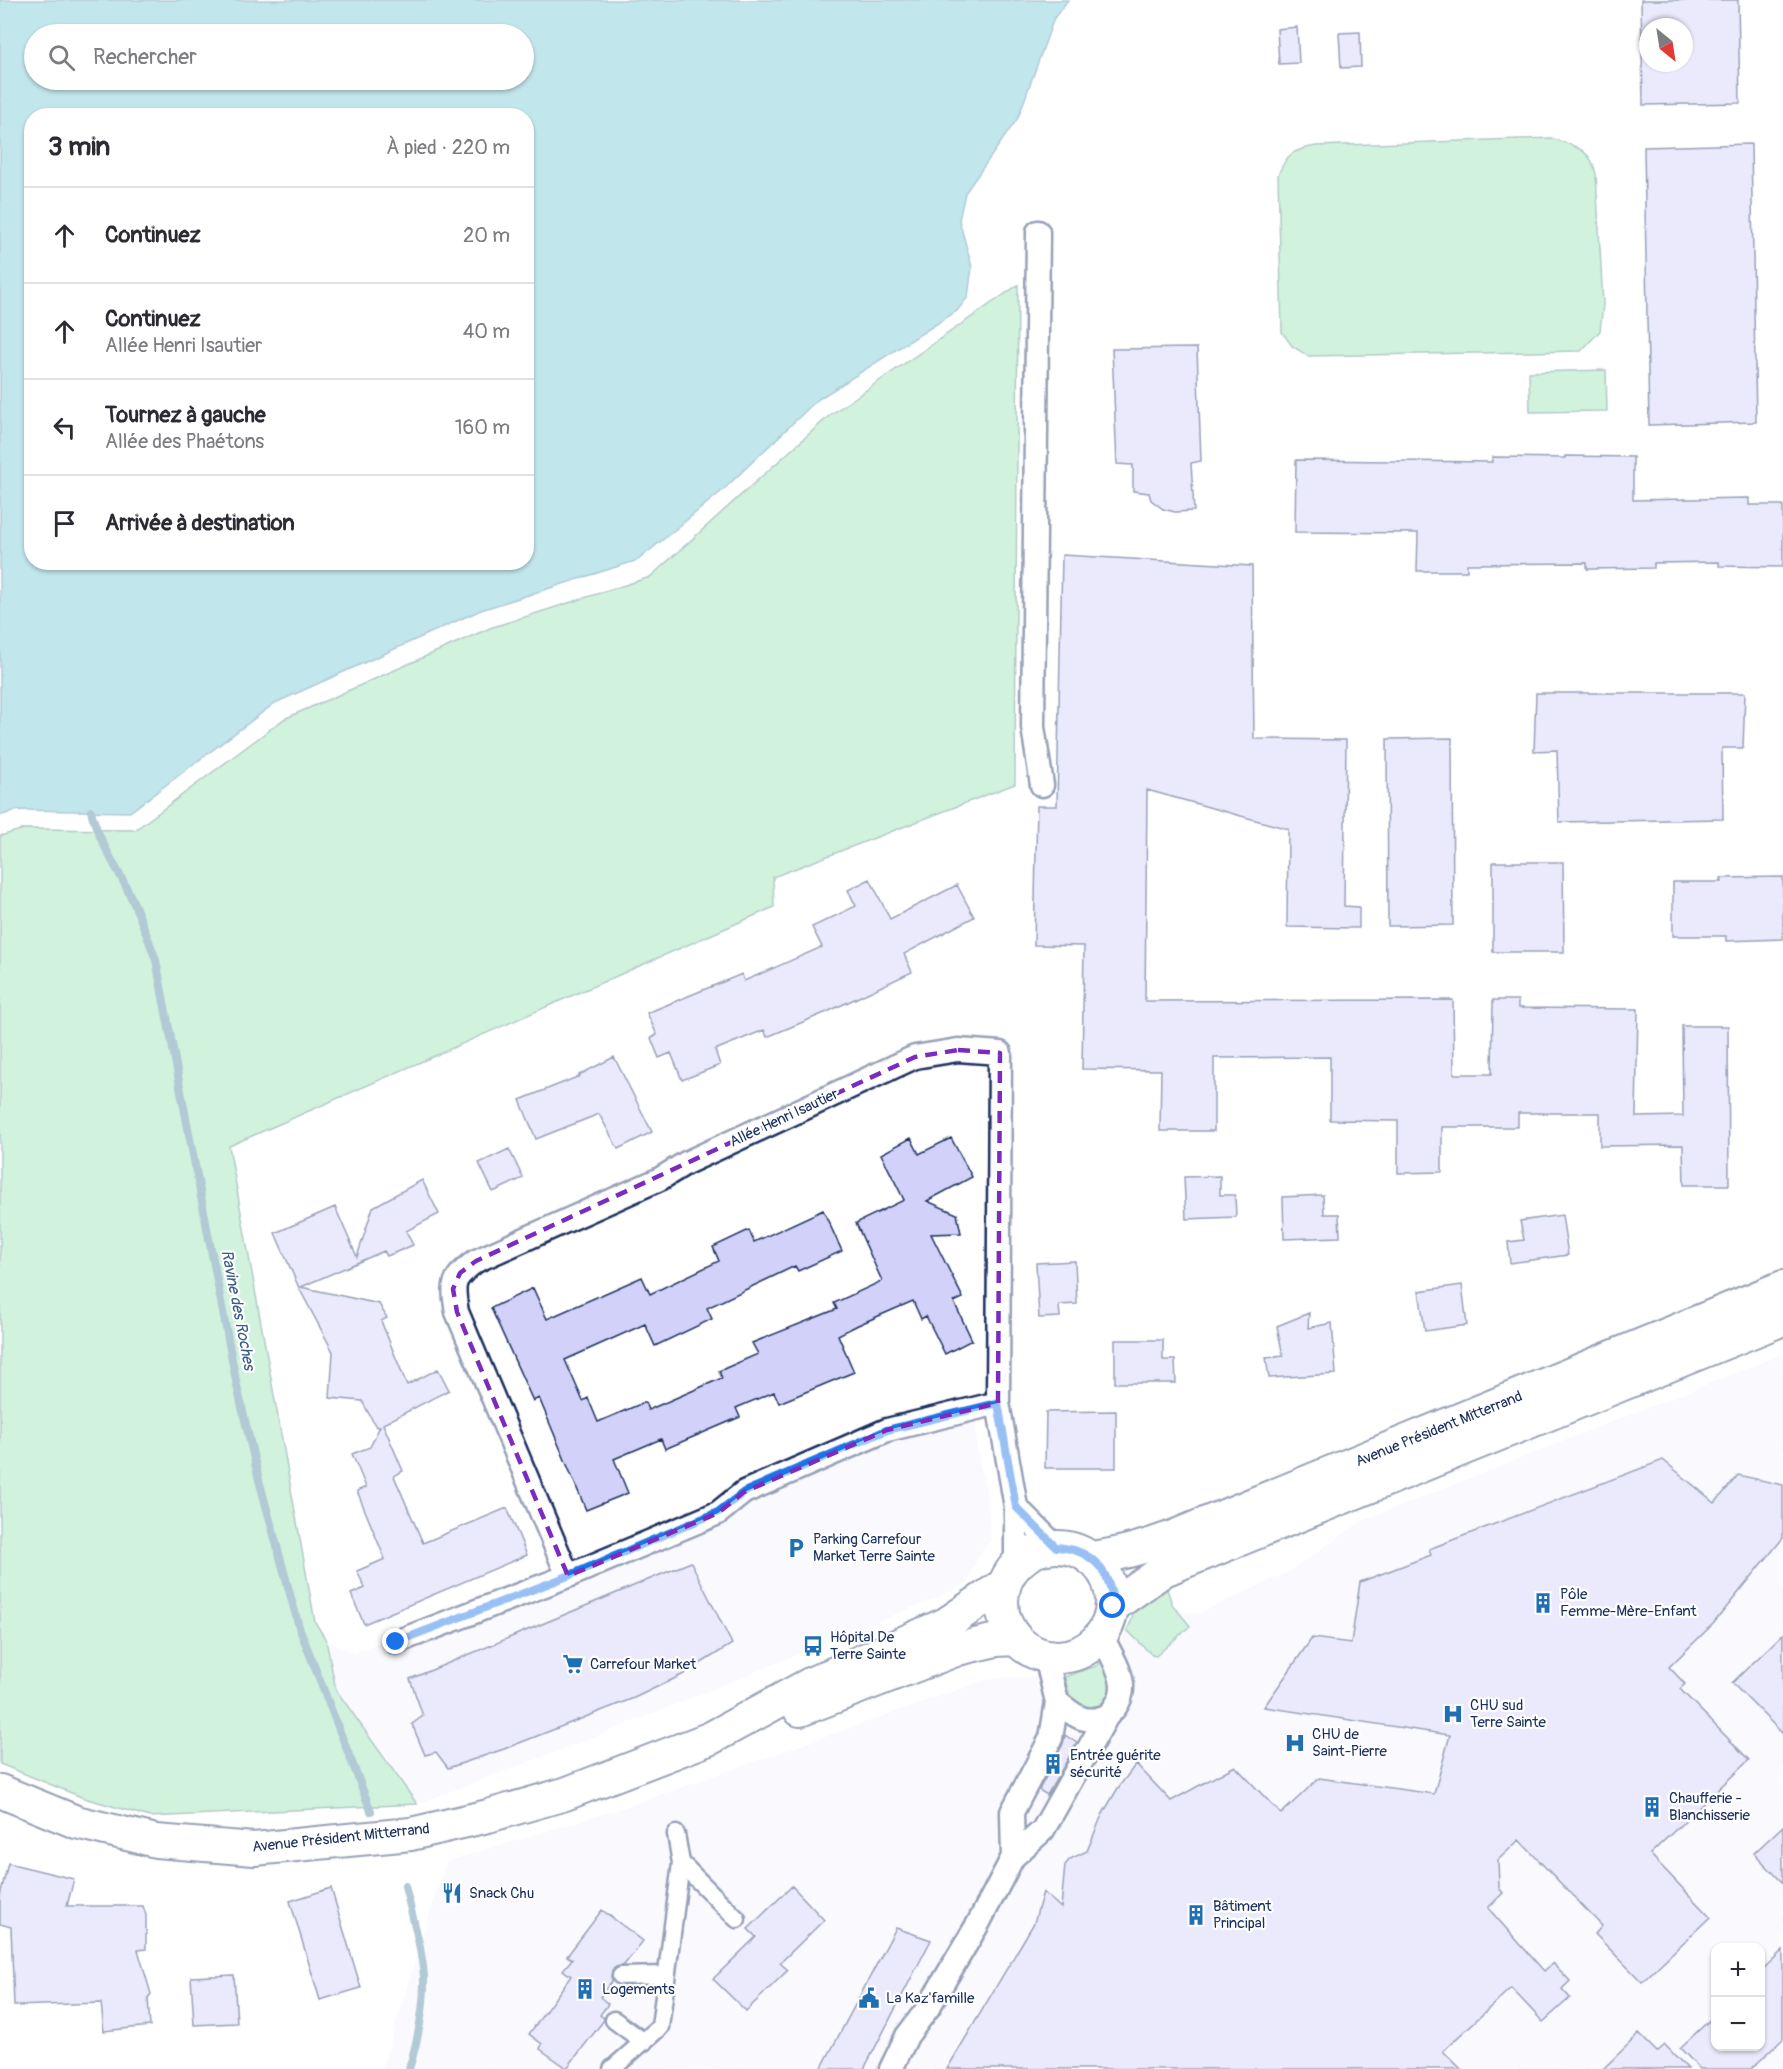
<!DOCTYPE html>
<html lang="fr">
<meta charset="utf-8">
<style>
body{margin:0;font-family:Pangolin,sans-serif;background:#f2f2f3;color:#2b2b33}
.controls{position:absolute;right:18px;bottom:18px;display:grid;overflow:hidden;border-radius:12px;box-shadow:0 2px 4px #0004}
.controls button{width:54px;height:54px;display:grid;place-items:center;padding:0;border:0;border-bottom:2px solid #e1e1e2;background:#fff;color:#2b2b33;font:30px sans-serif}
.compass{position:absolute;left:1639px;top:18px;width:54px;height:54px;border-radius:50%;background:#fff;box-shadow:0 2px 4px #0004;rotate:150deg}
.stop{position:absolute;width:18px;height:18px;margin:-14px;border:4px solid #1a73e8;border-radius:50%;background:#fff}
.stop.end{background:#1a73e8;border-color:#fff;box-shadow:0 2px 6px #0008}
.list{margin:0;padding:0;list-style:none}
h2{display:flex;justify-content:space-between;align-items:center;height:78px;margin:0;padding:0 24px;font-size:26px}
h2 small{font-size:20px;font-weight:400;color:#7c7c81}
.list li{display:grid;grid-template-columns:39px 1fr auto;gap:18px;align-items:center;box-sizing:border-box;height:96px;padding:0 24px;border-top:2px solid #e1e1e2}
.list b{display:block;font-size:22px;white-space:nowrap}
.list p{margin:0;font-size:20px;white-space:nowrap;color:#7c7c81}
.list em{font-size:20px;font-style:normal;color:#7c7c81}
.icon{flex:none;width:33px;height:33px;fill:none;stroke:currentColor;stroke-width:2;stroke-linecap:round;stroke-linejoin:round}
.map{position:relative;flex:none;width:1783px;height:2069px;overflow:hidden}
.search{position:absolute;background:#fff;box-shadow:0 2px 4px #0004;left:24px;top:24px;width:510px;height:66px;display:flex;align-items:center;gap:15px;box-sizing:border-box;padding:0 21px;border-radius:33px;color:#7c7c81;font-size:22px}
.panel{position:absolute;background:#fff;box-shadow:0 2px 4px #0004;left:24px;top:108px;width:510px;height:462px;border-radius:24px}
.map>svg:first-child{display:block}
.built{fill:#f2f1fd;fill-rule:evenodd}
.green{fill:#99e2b2;stroke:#5a8888;stroke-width:1.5}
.water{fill:#77c7d2;stroke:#528aa4;stroke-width:1.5;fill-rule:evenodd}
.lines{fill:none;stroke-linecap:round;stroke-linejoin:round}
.stream{stroke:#528aa4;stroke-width:8}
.building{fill:#d2d1f9;stroke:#1b2f5e;stroke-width:1.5;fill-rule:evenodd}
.pedestrian-casing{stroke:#1b2f5e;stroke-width:21}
.minor-casing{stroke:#1b2f5e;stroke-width:27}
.secondary-casing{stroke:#1b2f5e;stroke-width:36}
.pedestrian{stroke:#fff;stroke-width:16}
.minor{stroke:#fff;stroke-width:22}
.secondary{stroke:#fff;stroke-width:32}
.route{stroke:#1a73e8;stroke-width:8}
.marked{fill:none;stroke:#7b2cbf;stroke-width:4.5;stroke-dasharray:12 8;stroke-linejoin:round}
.labels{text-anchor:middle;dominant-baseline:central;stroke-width:4.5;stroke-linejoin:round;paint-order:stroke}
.street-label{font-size:15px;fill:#1b2f5e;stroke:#fff}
.poi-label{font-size:15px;fill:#1b2f5e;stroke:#fff;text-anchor:start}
.water-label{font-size:16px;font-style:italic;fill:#375d81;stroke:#fff}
</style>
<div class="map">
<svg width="1783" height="2069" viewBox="0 0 1783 2069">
<rect width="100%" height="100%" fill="#fff"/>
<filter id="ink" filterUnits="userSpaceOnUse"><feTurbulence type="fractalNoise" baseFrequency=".0167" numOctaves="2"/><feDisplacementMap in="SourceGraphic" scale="12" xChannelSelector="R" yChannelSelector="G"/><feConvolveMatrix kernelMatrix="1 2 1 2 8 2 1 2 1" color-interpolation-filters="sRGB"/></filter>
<g filter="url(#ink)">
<path class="built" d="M 1783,1354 L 1783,2069 L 382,2069 L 446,1862 L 623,1808 L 992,1678 L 1068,1676 L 1096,1666 L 1120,1645 L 1132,1619 L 1135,1604 L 1198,1614 L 1287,1573 L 1362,1521 ZM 1716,1948 L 1760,1948 L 1760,2046 L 1716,2046 Z
M 975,1404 L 977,1452 L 985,1487 L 991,1541 L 979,1554 L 967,1583 L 955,1590 L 595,1737 L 417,1804 L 336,1690 L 326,1640 L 354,1653 L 564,1565 Z"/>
<path class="green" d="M 1551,138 C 1574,146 1591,148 1596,174 L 1603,304 L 1600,331 L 1581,351 L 1308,356 L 1292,346 L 1282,332 L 1278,175 C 1287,153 1293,150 1316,146 Z
M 1018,285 L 1015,784 L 773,877 L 774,907 L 229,1146 L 315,1622 L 326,1640 L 336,1690 L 417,1804 L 150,1817 L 84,1798 L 0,1764 L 0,836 L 24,829 L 135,830 L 284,719 L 490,628 L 650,577 L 830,415 Z
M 1606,370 L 1607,411 L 1530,412 L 1529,372 Z
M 1167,1589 L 1172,1604 L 1190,1626 L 1156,1656 L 1152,1655 L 1127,1630 L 1132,1619 L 1134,1606 Z
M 1102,1661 C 1105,1668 1109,1675 1111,1683 C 1114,1694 1102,1710 1090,1709 C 1084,1708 1077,1704 1072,1702 L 1064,1677 L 1096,1666 Z"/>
<path class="water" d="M 0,0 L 1068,0 L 1054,18 L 1018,118 L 965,193 L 959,220 L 972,267 L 968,297 L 957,311 L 817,400 L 722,491 L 638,560 L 481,610 L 275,703 L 130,812 L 17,810 L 0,816 ZM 34,34 L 524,34 L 524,80 L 34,80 ZM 32,116 L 526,116 L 526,562 L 32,562 Z"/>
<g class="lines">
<path class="stream" d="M 91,811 C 99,842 117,867 130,895 C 140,916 148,938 156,960 L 237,1386 L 259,1480 L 299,1627 L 371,1811
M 405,1886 C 412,1916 422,1947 424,1977 C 425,2009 418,2039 409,2069"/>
</g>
<path class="building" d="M 1641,0 L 1738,0 L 1740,103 L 1643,105 ZM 1648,27 L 1684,27 L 1684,63 L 1648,63 Z
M 1297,27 L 1299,63 L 1279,64 L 1277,29 Z
M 1360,32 L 1361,67 L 1341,68 L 1339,33 Z
M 1751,144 L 1756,422 L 1649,425 L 1644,147 Z
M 1197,348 L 1201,461 L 1191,463 L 1194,511 L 1175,512 L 1163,509 L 1151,500 L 1149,493 L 1133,491 L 1133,465 L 1117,464 L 1112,349 Z
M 1565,456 L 1633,457 L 1633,500 L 1749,498 L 1749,505 L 1783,505 L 1783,567 L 1719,566 L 1719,562 L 1654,563 L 1654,568 L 1587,569 L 1587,563 L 1467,564 L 1467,571 L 1417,571 L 1418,533 L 1295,532 L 1296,460 L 1492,462 L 1492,457 L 1565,458 Z
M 1062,555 L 1252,566 L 1254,739 L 1346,740 L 1344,906 L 1359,907 L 1359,928 L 1287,927 L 1288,829 L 1147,790 L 1145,1001 L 1453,1000 L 1454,1074 L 1492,1074 L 1493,1000 L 1518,1000 L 1518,1008 L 1638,1009 L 1636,1117 L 1683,1116 L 1682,1026 L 1728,1026 L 1729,1185 L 1684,1185 L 1683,1145 L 1600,1146 L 1600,1113 L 1518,1113 L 1518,1127 L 1442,1127 L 1442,1172 L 1398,1173 L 1398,1121 L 1330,1120 L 1330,1057 L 1214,1058 L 1214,1131 L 1160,1131 L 1161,1070 L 1082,1069 L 1084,946 L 1034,945 L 1037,806 L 1057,806 Z
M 1536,693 L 1745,693 L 1743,748 L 1722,748 L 1723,819 L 1559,822 L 1557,750 L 1534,751 Z
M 1452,738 L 1453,925 L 1388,926 L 1387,739 Z
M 1493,862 L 1563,862 L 1564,952 L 1493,952 Z
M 1783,877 L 1783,939 L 1726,941 L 1726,936 L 1673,936 L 1673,882 L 1722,882 L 1721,878 Z
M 870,879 L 890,919 L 957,885 L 974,917 L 904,954 L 912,972 L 827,1012 L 767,1037 L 764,1030 L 715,1050 L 720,1065 L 682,1080 L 671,1053 L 659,1058 L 651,1038 L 657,1035 L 647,1013 L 742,974 L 744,981 L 822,947 L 812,927 L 856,906 L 848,890 Z
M 614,1057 L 652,1132 L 618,1149 L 599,1114 L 536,1139 L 520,1100 L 580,1076 L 579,1075 Z
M 911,1138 L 919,1154 L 951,1138 L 972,1177 L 927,1201 L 957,1214 L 961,1233 L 931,1234 L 963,1298 L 954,1302 L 972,1340 L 945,1354 L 926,1316 L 921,1319 L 913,1301 L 858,1325 L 838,1335 L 854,1372 L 779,1403 L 774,1392 L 736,1408 L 740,1417 L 665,1449 L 661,1439 L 614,1459 L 628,1493 L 586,1510 L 539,1398 L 533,1401 L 491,1308 L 533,1288 L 547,1319 L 642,1277 L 650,1294 L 719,1261 L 713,1247 L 749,1230 L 754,1242 L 823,1210 L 842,1251 L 798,1271 L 795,1266 L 707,1308 L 712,1319 L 655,1346 L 645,1324 L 565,1360 L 583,1401 L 588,1398 L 598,1422 L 645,1402 L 648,1410 L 722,1378 L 719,1371 L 758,1354 L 752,1343 L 837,1309 L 834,1303 L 882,1281 L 856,1223 L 904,1200 L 881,1154 Z
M 509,1149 L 523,1178 L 493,1192 L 479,1163 Z
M 1220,1176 L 1220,1195 L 1235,1195 L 1236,1217 L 1186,1219 L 1184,1177 Z
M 422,1180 L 439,1214 L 406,1231 L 413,1245 L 387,1256 L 384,1251 L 301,1287 L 379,1304 L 387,1318 L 381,1321 L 407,1385 L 438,1369 L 449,1390 L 383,1424 L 403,1471 L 394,1476 L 423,1543 L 507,1508 L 527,1555 L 364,1624 L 351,1594 L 365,1588 L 357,1571 L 385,1559 L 357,1491 L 366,1487 L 352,1454 L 370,1447 L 380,1426 L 376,1427 L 362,1401 L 330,1398 L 333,1352 L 299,1288 L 275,1233 L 335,1207 L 357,1257 L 373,1207 Z
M 1323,1195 L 1324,1214 L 1339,1214 L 1340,1237 L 1284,1239 L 1283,1197 Z
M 1562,1215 L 1568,1255 L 1510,1263 L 1508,1242 L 1524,1240 L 1520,1221 Z
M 1075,1261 L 1077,1304 L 1059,1305 L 1060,1317 L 1039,1318 L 1036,1263 Z
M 1462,1285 L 1467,1325 L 1425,1331 L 1419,1291 Z
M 1309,1313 L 1308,1328 L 1332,1323 L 1336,1374 L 1269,1378 L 1266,1358 L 1283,1356 L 1277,1326 Z
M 1115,1340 L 1163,1340 L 1163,1360 L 1175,1360 L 1176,1383 L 1115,1383 Z
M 1116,1411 L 1116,1468 L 1045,1468 L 1046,1412 Z
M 1663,1460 L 1715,1503 L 1738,1475 L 1783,1485 L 1783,1538 L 1713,1624 L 1669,1667 L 1685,1684 L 1680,1689 L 1749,1760 L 1650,1854 L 1710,1917 L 1642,1982 L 1595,1934 L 1602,1926 L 1519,1840 L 1498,1860 L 1499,1888 L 1503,1893 L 1488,1908 L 1544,1971 L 1553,1963 L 1570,1981 L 1562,1989 L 1570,1998 L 1543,2022 L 1511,1988 L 1443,2051 L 1461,2069 L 947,2069 L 1034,1923 L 1043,1892 L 1061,1908 L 1065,1865 L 1070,1859 L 1087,1851 L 1102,1815 L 1118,1788 L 1136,1764 L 1171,1801 L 1235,1766 L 1281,1814 L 1319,1778 L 1434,1794 L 1450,1735 L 1264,1707 L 1312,1638 L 1351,1643 L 1360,1582 L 1431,1555 L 1429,1549 Z
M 691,1562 L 732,1644 L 682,1675 L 634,1698 L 504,1749 L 448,1768 L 436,1752 L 425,1755 L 412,1724 L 423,1716 L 410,1679 Z
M 1783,1634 L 1783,1734 L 1732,1683 Z
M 1065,1735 L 1077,1743 L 1047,1795 L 1039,1790 L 1063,1744 Z
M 1783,1826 L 1783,1883 L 1754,1853 Z
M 8,1863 L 74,1879 L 67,1906 L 143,1906 L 146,1915 L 146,1949 L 138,1950 L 151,1994 L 148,1998 L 150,2026 L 104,2031 L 101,2003 L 14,2006 L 11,1927 L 0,1924 L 0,1896 Z
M 792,1886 L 824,1920 L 780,1963 L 788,1970 L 746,2011 L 713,1979 L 756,1937 L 748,1929 Z
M 331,1888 L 361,1988 L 320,2000 L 290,1901 Z
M 602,1910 L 643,1941 L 624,1965 L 616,1967 L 612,1970 L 611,1976 L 612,1981 L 600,1997 L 608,2004 L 600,2015 L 604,2018 L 604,2020 L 567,2068 L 540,2049 L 542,2044 L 529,2034 L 571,1976 L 563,1970 L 572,1959 L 567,1956 Z
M 896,1928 L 931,1940 L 864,2069 L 821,2069 Z
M 1783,1950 L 1783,2039 L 1751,2069 L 1700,2069 L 1680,2048 L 1716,2014 L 1716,2046 L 1761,2046 L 1761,1971 Z
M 234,1975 L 237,2023 L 194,2025 L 191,1977 Z
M 1639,2034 L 1657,2052 L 1665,2045 L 1688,2069 L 1603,2069 Z"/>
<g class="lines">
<g class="pedestrian-casing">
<path id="pedestrian" d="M 681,1863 L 737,1919
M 621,1976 L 666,1975
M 614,2020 L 644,2042
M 612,2069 L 660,2027 L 681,1863 L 676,1834"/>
</g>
<g class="minor-casing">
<path id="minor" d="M 1038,232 L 1033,727 L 1042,785
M 1016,1507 L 1056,1547
M 568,1576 L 457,1312 C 452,1283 452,1279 476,1261 L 660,1179 L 686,1163 L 915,1057 L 958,1050 L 1000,1053 L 998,1403 L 1016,1507 L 1016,1566
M 396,1642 L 568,1576 L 718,1513 L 744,1492 L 887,1430 L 998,1403
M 1046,1657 L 1057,1702 C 1076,1716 1083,1725 1107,1716
M 1013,1857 L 1012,1812 L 1051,1738 L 1057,1702
M 891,2069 L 907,2036 L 928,2008 L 979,1922 L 1013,1857 L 1043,1830 L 1107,1716 C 1137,1689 1115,1665 1102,1636"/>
</g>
<g class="secondary-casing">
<path id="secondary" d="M1002 1602a55 55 0 1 1 110 0a55 55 0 1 1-110 0Z
M 1090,1558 C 1119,1555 1146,1547 1173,1537 L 1783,1287
M 1113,1606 L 1164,1570 L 1783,1319
M 800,1710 L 958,1649 L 996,1640 L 1015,1639
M 0,1791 L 76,1822 L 156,1841 L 254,1849 L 411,1834 L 488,1816 L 565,1794 L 711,1738 L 810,1684 L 946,1624 L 1005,1584"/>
</g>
<use href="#pedestrian" class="pedestrian"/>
<use href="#minor" class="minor"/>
<use href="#secondary" class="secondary"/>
</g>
</g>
<g class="lines" filter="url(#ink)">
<path class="route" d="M 396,1642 L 568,1576 L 718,1512 L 744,1492 L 887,1430 L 998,1403 L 1016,1507 L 1056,1547 C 1092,1549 1111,1571 1113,1606"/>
</g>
<path d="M0 0H1783V2069H0ZM 958,1050 L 1000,1053 L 998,1403 L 887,1430 L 744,1492 L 718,1513 L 568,1576 L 457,1312 L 453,1289 L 460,1273 L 476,1261 L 915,1057 Z" fill="#fff" fill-opacity=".55" fill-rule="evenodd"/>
<path class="marked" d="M 958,1050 L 1000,1053 L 998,1403 L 887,1430 L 744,1492 L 718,1513 L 568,1576 L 457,1312 L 453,1289 L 460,1273 L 476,1261 L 915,1057 Z"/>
<defs>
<g id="parking-bare" transform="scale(1.62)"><path d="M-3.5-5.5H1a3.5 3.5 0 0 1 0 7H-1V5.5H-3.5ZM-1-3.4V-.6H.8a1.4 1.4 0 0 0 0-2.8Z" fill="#1f6fb2" stroke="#fff" stroke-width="2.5" paint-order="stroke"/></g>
<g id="building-bare" transform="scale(1.62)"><path d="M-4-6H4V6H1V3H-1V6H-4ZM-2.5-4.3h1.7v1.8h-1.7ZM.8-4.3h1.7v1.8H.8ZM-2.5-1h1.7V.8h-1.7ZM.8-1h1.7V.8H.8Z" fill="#1f6fb2" stroke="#fff" stroke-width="2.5" paint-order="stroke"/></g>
<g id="bus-bare" transform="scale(1.62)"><path d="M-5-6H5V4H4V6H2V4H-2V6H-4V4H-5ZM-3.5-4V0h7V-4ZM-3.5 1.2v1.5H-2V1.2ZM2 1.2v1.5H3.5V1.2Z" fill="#1f6fb2" stroke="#fff" stroke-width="2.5" paint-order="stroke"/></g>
<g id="supermarket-bare" transform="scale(1.62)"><path d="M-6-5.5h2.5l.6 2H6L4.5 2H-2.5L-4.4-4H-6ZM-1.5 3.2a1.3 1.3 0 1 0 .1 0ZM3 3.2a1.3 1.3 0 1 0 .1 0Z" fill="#1f6fb2" stroke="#fff" stroke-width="2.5" paint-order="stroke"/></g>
<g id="hospital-bare" transform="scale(1.62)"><path d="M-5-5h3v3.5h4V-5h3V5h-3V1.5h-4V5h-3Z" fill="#1f6fb2" stroke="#fff" stroke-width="2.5" paint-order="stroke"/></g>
<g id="restaurant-bare" transform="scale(1.62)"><path d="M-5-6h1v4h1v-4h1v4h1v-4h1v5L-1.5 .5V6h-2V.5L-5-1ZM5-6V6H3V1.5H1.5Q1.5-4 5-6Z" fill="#1f6fb2" stroke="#fff" stroke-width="2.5" paint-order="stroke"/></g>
<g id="civic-bare" transform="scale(1.62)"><path d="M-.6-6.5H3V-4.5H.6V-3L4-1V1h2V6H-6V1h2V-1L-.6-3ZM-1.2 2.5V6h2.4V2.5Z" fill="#1f6fb2" stroke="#fff" stroke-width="2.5" paint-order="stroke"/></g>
</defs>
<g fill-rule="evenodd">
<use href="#parking-bare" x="796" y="1548"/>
<use href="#building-bare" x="1543" y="1603"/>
<use href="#bus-bare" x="813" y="1646"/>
<use href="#supermarket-bare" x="573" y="1664"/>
<use href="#hospital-bare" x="1453" y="1714"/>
<use href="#hospital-bare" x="1295" y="1743"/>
<use href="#building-bare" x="1053" y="1764"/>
<use href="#building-bare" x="1652" y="1807"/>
<use href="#restaurant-bare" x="452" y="1893"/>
<use href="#building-bare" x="1196" y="1915"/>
<use href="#building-bare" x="585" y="1989"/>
<use href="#civic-bare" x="869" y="1998"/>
</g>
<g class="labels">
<g class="street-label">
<text transform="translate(784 1118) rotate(-25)">Allée Henri Isautier</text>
<text transform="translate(1439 1429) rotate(-22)">Avenue Président Mitterrand</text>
<text transform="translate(341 1838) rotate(-6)">Avenue Président Mitterrand</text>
</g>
<g class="poi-label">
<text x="813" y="1539">Parking Carrefour<tspan x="813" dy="17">Market Terre Sainte</tspan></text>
<text x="1560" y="1594">Pôle<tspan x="1560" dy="17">Femme-Mère-Enfant</tspan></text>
<text x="830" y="1637">Hôpital De<tspan x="830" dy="17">Terre Sainte</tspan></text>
<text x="590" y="1664">Carrefour Market</text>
<text x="1470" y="1705">CHU sud<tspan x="1470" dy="17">Terre Sainte</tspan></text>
<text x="1312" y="1734">CHU de<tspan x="1312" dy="17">Saint-Pierre</tspan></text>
<text x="1070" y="1755">Entrée guérite<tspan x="1070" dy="17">sécurité</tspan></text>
<text x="1669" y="1798">Chaufferie -<tspan x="1669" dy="17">Blanchisserie</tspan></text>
<text x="469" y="1893">Snack Chu</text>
<text x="1213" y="1906">Bâtiment<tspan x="1213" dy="17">Principal</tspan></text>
<text x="602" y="1989">Logements</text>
<text x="886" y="1998">La Kaz'famille</text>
</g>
<g class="water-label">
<text transform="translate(238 1310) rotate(79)">Ravine des Roches</text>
</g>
</g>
</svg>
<div class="controls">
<button>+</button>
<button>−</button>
</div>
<svg class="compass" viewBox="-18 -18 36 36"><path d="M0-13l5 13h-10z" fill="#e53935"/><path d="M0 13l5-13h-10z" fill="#7c7c81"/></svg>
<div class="stop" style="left:1113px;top:1606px"></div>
<div class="stop end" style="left:396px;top:1642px"></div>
<div class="search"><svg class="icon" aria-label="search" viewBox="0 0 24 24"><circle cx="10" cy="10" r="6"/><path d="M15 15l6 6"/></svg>Rechercher</div>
<section class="panel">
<h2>3 min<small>À pied · 220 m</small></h2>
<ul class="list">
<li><svg class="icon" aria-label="ahead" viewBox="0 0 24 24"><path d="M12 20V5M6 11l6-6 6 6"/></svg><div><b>Continuez</b></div><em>20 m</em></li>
<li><svg class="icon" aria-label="ahead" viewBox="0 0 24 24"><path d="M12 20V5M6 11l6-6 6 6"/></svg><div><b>Continuez</b><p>Allée Henri Isautier</p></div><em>40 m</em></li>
<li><svg class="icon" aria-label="left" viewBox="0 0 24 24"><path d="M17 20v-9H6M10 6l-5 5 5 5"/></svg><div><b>Tournez à gauche</b><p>Allée des Phaétons</p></div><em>160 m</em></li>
<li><svg class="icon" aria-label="arrive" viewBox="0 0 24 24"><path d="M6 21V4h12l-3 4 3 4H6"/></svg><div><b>Arrivée à destination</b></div></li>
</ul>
</section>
</div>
